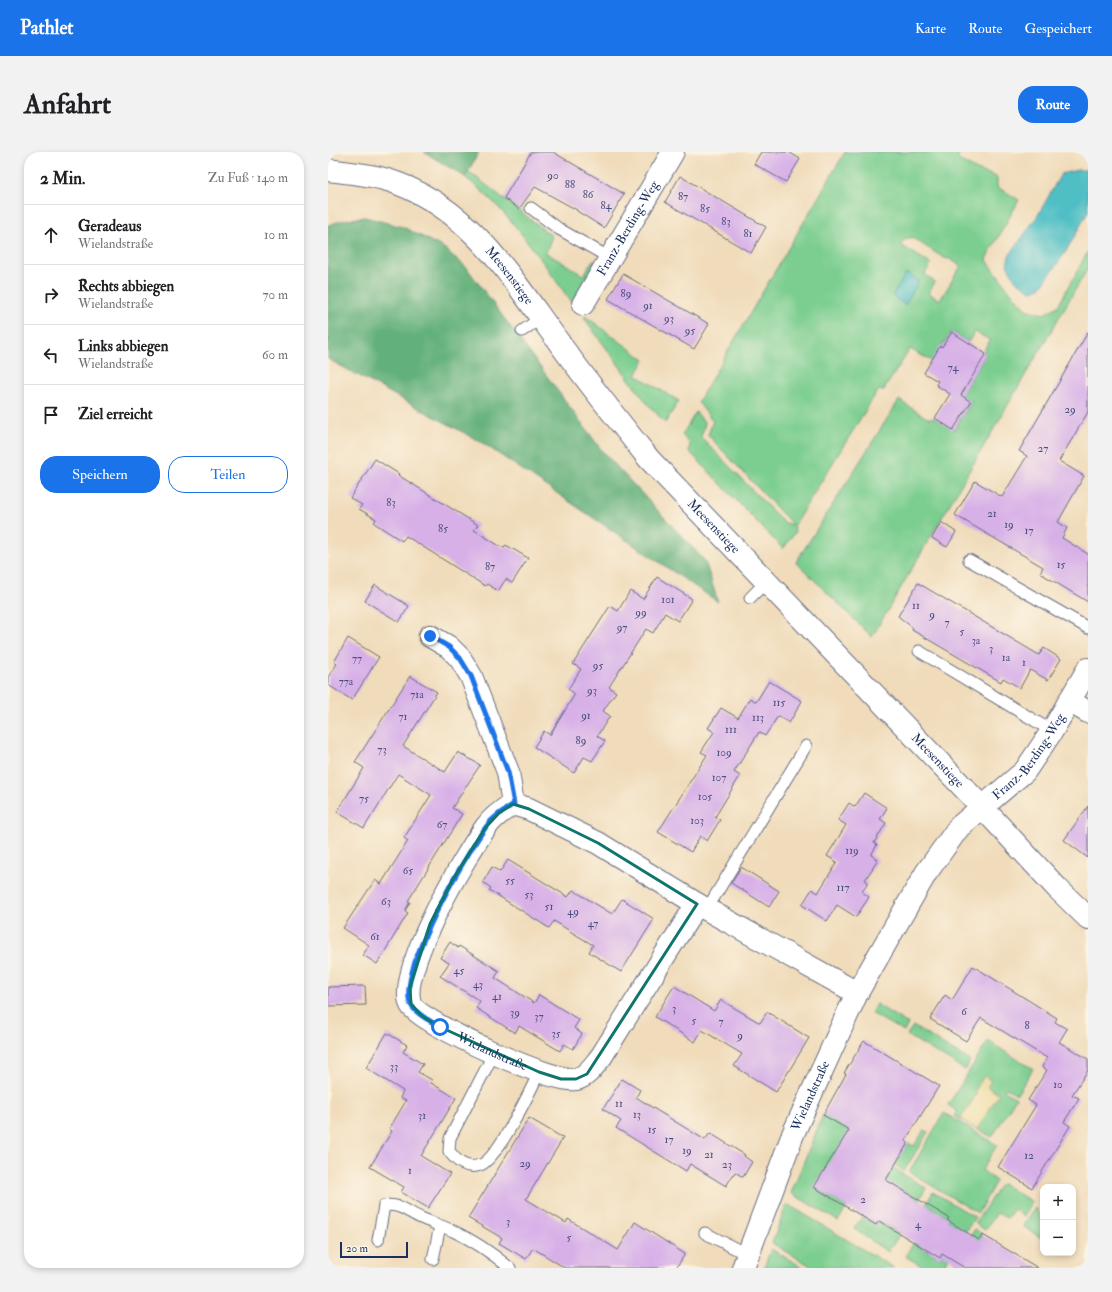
<!DOCTYPE html>
<html lang="de">
<meta charset="utf-8">
<style>
body{margin:0;font-family:"IM FELL Double Pica",serif;background:#f2f2f2;color:#202124}
.controls{position:absolute;right:12px;bottom:12px;display:grid;overflow:hidden;border-radius:8px;box-shadow:0 2px 6px #0003}
.controls button{width:36px;height:36px;display:grid;place-items:center;padding:0;border:0;border-bottom:1px solid #e0e0e0;background:#fff;color:#202124;font:20px sans-serif}
.scale{position:absolute;left:12px;bottom:10px;width:68px;box-sizing:border-box;padding-left:4px;border:2px solid #1b2f5e;border-top:0;font-size:11px;line-height:14px;white-space:nowrap;color:#1b2f5e;-webkit-text-stroke:3px #fcf5e5;paint-order:stroke}
.stop{position:absolute;width:12px;height:12px;margin:-9px;border:3px solid #1a73e8;border-radius:50%;background:#fff}
.stop.end{background:#1a73e8;border-color:#fff;box-shadow:0 1px 4px #0008}
.list{margin:0;padding:0;list-style:none}
h2{display:flex;justify-content:space-between;align-items:center;height:52px;margin:0;padding:0 16px;font-size:17px}
h2 small{font-size:13px;font-weight:400;color:#757577}
.list li{display:grid;grid-template-columns:26px 1fr auto;gap:12px;align-items:center;box-sizing:border-box;height:60px;padding:0 16px;border-top:1px solid #e0e0e0}
.list b{display:block;font-size:15px;white-space:nowrap}
.list p{margin:0;font-size:13px;white-space:nowrap;color:#757577}
.list em{font-size:13px;font-style:normal;color:#757577}
.actions{display:flex;gap:8px;padding:12px 16px}
.actions a{flex:1;padding:9px 0;border:1px solid #1a73e8;border-radius:16px;text-align:center;font-size:14px;color:#1a73e8}
.actions .main{background:#1a73e8;color:#fff}
.icon{flex:none;width:22px;height:22px;fill:none;stroke:currentColor;stroke-width:2;stroke-linecap:round;stroke-linejoin:round}
.map{position:relative;flex:none;width:760px;height:1116px;overflow:hidden;border-radius:16px}
header{display:flex;align-items:center;gap:24px;box-sizing:border-box;height:56px;padding:0 20px;background:#1a73e8;color:#fff}
header strong{font-size:19px}
nav{display:flex;gap:22px;margin-inline-start:auto;font-size:14px}
.intro{display:flex;align-items:center;justify-content:space-between;box-sizing:border-box;height:96px;padding:0 24px}
h1{margin:0;font-size:28px}
.button{padding:10px 18px;border-radius:16px;background:#1a73e8;color:#fff;font-size:14px;font-weight:700}
main{display:flex;gap:24px;padding:0 24px}
aside{flex:1;background:#fff;border-radius:16px;box-shadow:0 2px 6px #0003}
.map>svg:first-child{display:block}
.green{fill:#7bce90;stroke:#4b7e77;fill-rule:evenodd}
.forest{fill:#64b17a;stroke:#40706c}
.sand{fill:#eeda9e;stroke:#84847e}
.water{fill:#50bfc5;stroke:#367792}
.building{fill:#d7b0e8}
.lines{fill:none;stroke-linecap:round;stroke-linejoin:round}
.service-casing{stroke:#666b7e;stroke-width:13}
.minor-casing{stroke:#666b7e;stroke-width:24}
.tertiary-casing{stroke:#666b7e;stroke-width:24}
.service{stroke:#fff;stroke-width:11}
.minor{stroke:#fff;stroke-width:22}
.tertiary{stroke:#fff;stroke-width:22}
.route{stroke:#1a73e8;stroke-width:5}
.marked{fill:none;stroke:#0f766e;stroke-width:3;stroke-linejoin:round}
.labels{text-anchor:middle;dominant-baseline:central;stroke-width:3;stroke-linejoin:round;paint-order:stroke}
.number-label{font-size:11px;fill:#4a4f80}
.street-label{font-size:13px;fill:#1b2f5e;stroke:#fcf5e5}
</style>
<header>
<strong>Pathlet</strong>
<nav><a>Karte</a><a>Route</a><a>Gespeichert</a></nav>
</header>
<div class="intro"><h1>Anfahrt</h1><a class="button">Route</a></div>
<main>
<aside>
<h2>2 Min.<small>Zu Fuß · 140 m</small></h2>
<ul class="list">
<li><svg class="icon" aria-label="ahead" viewBox="0 0 24 24"><path d="M12 20V5M6 11l6-6 6 6"/></svg><div><b>Geradeaus</b><p>Wielandstraße</p></div><em>10 m</em></li>
<li><svg class="icon" aria-label="right" viewBox="0 0 24 24"><path d="M7 20v-9h11M14 6l5 5-5 5"/></svg><div><b>Rechts abbiegen</b><p>Wielandstraße</p></div><em>70 m</em></li>
<li><svg class="icon" aria-label="left" viewBox="0 0 24 24"><path d="M17 20v-9H6M10 6l-5 5 5 5"/></svg><div><b>Links abbiegen</b><p>Wielandstraße</p></div><em>60 m</em></li>
<li><svg class="icon" aria-label="arrive" viewBox="0 0 24 24"><path d="M6 21V4h12l-3 4 3 4H6"/></svg><div><b>Ziel erreicht</b></div></li>
</ul>
<div class="actions"><a class="main">Speichern</a><a>Teilen</a></div>
</aside>
<div class="map">
<svg width="760" height="1116" viewBox="0 0 760 1116">
<rect width="100%" height="100%" fill="#fcf5e5"/>
<filter id="ink" filterUnits="userSpaceOnUse"><feTurbulence type="fractalNoise" baseFrequency=".025" numOctaves="2"/><feDisplacementMap in="SourceGraphic" scale="8" xChannelSelector="R" yChannelSelector="G"/><feConvolveMatrix kernelMatrix="1 2 1 2 8 2 1 2 1" color-interpolation-filters="sRGB"/></filter>
<filter id="wash" filterUnits="userSpaceOnUse"><feTurbulence type="fractalNoise" baseFrequency=".012" numOctaves="4" result="noise"/><feDisplacementMap in="SourceGraphic" scale="16" xChannelSelector="R" yChannelSelector="G"/><feGaussianBlur stdDeviation="0.9" result="paint"/><feColorMatrix in="noise" values="0 0 0 0 0 0 0 0 0 0 0 0 0 0 0 0 0 1.4 0 .05"/><feComposite in="paint" operator="in"/></filter>
<g filter="url(#wash)">
<rect width="100%" height="100%" fill="#f0dbba"/>
<path class="green" d="M 517,0 L 632,0 L 629,7 L 649,18 L 669,25 L 669,35 L 691,48 L 658,107 L 684,142 L 700,158 L 716,162 L 730,154 L 760,99 L 760,116 L 544,485 L 468,410 L 571,248 L 599,266 L 607,266 L 626,278 L 643,250 L 633,243 L 658,202 L 655,200 L 662,188 L 647,180 L 640,190 L 624,180 L 604,209 L 582,197 L 555,239 L 551,238 L 546,245 L 466,373 L 467,380 L 455,397 L 361,299 L 362,292 L 354,283 L 368,260 L 377,271 L 373,285 L 455,370 L 465,373 L 380,283 L 385,269 L 370,250 ZM 583,85 L 616,106 L 622,107 L 633,114 L 612,148 L 600,141 L 607,130 L 597,122 L 603,112 L 573,93 L 576,88 Z
M 140,19 L 224,84 L 218,101 L 256,123 L 265,108 L 268,110 L 244,151 C 210,104 183,61 137,25 Z
M 257,164 L 317,208 L 308,223 L 351,249 L 337,271 L 318,250 L 256,166 Z
M 548,852 L 580,872 L 576,880 L 543,861 Z
M 585,874 L 642,909 L 637,918 L 579,883 Z
M 660,889 L 705,917 L 689,942 L 678,936 L 676,939 L 688,946 L 664,985 L 626,964 L 629,959 L 620,953 Z
M 616,961 L 669,993 L 654,1018 L 668,1029 L 650,1061 L 581,1020 Z
M 495,963 L 505,967 L 570,1007 L 580,991 L 586,994 L 596,978 L 600,980 L 576,1019 L 553,1004 L 486,1035 L 519,1055 L 510,1069 L 463,1041 Z
M 557,1011 L 598,1036 L 591,1048 L 571,1036 L 548,1026 Z
M 675,1032 L 704,1050 L 696,1064 L 686,1057 L 679,1066 L 669,1061 L 657,1078 L 649,1073 L 648,1070 L 672,1033 Z
M 605,1040 L 647,1065 L 614,1116 L 597,1116 L 577,1104 L 586,1091 L 612,1106 L 630,1076 L 619,1068 L 620,1066 L 598,1052 Z
M 459,1052 L 566,1116 L 486,1116 L 444,1091 Z
M 707,1056 L 715,1070 L 715,1087 L 695,1074 Z
M 534,1065 L 548,1073 L 551,1069 L 572,1082 L 560,1100 L 526,1077 Z
M 647,1077 L 655,1083 L 635,1115 L 626,1109 Z
M 443,1097 L 476,1116 L 436,1116 Z"/>
<path class="forest" d="M 96,0 L 151,0 L 137,25 Z
M 37,65 L 75,75 L 116,96 L 139,116 L 275,300 L 377,409 L 390,450 L 153,290 L 0,207 L 0,73 L 16,68 Z"/>
<path class="sand" d="M 656,924 L 663,929 L 659,935 L 671,942 L 649,977 L 633,967 L 649,941 L 647,939 Z"/>
<path class="water" d="M 749,18 L 760,18 L 760,60 L 737,101 L 712,136 L 703,139 L 688,129 L 679,113 L 681,104 L 710,63 L 733,22 Z
M 578,121 L 591,129 L 577,153 L 564,144 Z"/>
<g id="blocks">
<path class="building" d="M 203,0 L 225,0 L 296,42 L 276,76 L 249,59 L 249,58 L 207,35 L 191,57 L 176,46 Z
M 433,0 L 461,0 L 472,7 L 458,30 L 426,12 Z
M 352,24 L 438,75 L 423,101 L 337,50 Z
M 295,122 L 381,172 L 366,197 L 280,147 Z
M 624,180 L 658,202 L 633,243 L 643,250 L 625,278 L 607,266 L 622,242 L 608,233 L 610,229 L 596,221 L 612,194 L 614,195 Z
M 760,180 L 760,260 L 731,309 L 756,324 L 730,370 L 739,376 L 734,386 L 760,402 L 760,450 L 712,421 L 715,415 L 627,363 L 647,329 L 674,345 L 699,304 L 691,299 Z
M 47,307 L 71,322 L 70,323 L 150,373 L 146,378 L 175,396 L 178,393 L 200,406 L 184,431 L 178,427 L 170,439 L 159,432 L 157,434 L 78,384 L 74,389 L 46,371 L 48,367 L 31,357 L 34,353 L 22,346 Z
M 613,370 L 628,380 L 619,395 L 604,386 Z
M 329,425 L 364,447 L 350,469 L 337,461 L 325,481 L 318,477 L 281,535 L 288,540 L 275,559 L 282,564 L 269,584 L 277,589 L 264,609 L 256,605 L 246,621 L 206,595 L 216,579 L 222,583 L 247,542 L 240,537 L 253,517 L 245,512 L 282,454 L 290,459 L 302,439 L 315,447 Z
M 590,431 L 711,503 L 716,496 L 733,507 L 720,528 L 702,518 L 692,536 L 675,526 L 673,530 L 584,478 L 585,476 L 570,464 Z
M 47,433 L 81,454 L 71,470 L 37,449 Z
M 20,486 L 51,505 L 24,548 L 0,533 L 0,525 L 9,512 L 6,510 Z
M 82,524 L 109,540 L 75,594 L 117,620 L 130,600 L 152,613 L 124,656 L 134,662 L 80,749 L 82,750 L 77,759 L 80,761 L 49,812 L 35,803 L 41,793 L 15,776 L 47,728 L 53,732 L 80,689 L 76,686 L 103,643 L 70,622 L 36,676 L 9,660 L 36,616 L 27,610 Z
M 441,529 L 474,549 L 461,571 L 450,564 L 437,584 L 431,580 L 406,620 L 412,624 L 387,665 L 392,668 L 379,689 L 372,684 L 363,700 L 330,680 L 379,603 L 373,600 L 386,580 L 380,576 L 393,556 L 410,566 L 422,546 L 428,550 Z
M 536,641 L 559,656 L 552,667 L 558,671 L 546,691 L 549,693 L 543,703 L 550,708 L 537,728 L 540,730 L 534,740 L 541,745 L 528,765 L 509,753 L 499,769 L 474,753 L 484,737 L 490,741 L 509,710 L 499,704 L 518,673 L 510,668 L 521,651 L 527,655 Z
M 760,654 L 760,706 L 736,688 Z
M 180,708 L 240,745 L 245,738 L 284,762 L 294,747 L 326,767 L 293,820 L 261,800 L 265,793 L 245,781 L 226,769 L 221,776 L 161,738 L 163,736 L 155,730 L 164,715 L 172,720 Z
M 413,715 L 451,739 L 441,755 L 403,731 Z
M 122,790 L 130,796 L 131,794 L 171,819 L 167,826 L 206,851 L 211,843 L 251,868 L 246,876 L 254,882 L 245,897 L 236,892 L 232,899 L 191,874 L 187,881 L 148,856 L 152,849 L 112,824 L 121,811 L 112,806 Z
M 645,814 L 729,866 L 727,870 L 739,877 L 731,890 L 760,907 L 760,918 L 744,943 L 751,946 L 736,970 L 742,974 L 704,1036 L 670,1015 L 708,953 L 700,948 L 719,918 L 714,915 L 719,906 L 653,866 L 638,889 L 602,867 L 617,843 L 624,848 Z
M 37,834 L 38,853 L 0,854 L 0,835 Z
M 346,834 L 386,859 L 393,848 L 432,871 L 439,860 L 481,886 L 448,940 L 406,914 L 414,902 L 374,878 L 367,890 L 327,865 Z
M 59,881 L 79,893 L 75,900 L 95,912 L 90,920 L 104,928 L 103,931 L 128,946 L 93,1004 L 122,1022 L 100,1056 L 73,1040 L 76,1035 L 42,1015 L 64,979 L 61,977 L 78,949 L 72,946 L 75,939 L 38,916 Z
M 536,889 L 611,934 L 577,989 L 580,991 L 558,1028 L 621,1066 L 619,1068 L 651,1088 L 655,1083 L 710,1116 L 637,1116 L 614,1102 L 612,1106 L 551,1069 L 548,1073 L 486,1035 L 521,978 L 495,963 L 518,922 L 516,921 Z
M 294,927 L 312,938 L 308,945 L 325,956 L 377,988 L 382,981 L 417,1003 L 416,1004 L 424,1010 L 415,1025 L 407,1020 L 398,1034 L 362,1012 L 358,1019 L 288,976 L 293,969 L 275,957 Z
M 201,966 L 235,986 L 198,1047 L 238,1071 L 240,1067 L 290,1098 L 307,1070 L 357,1102 L 348,1116 L 237,1116 L 205,1096 L 198,1107 L 171,1091 L 174,1086 L 140,1066 Z"/>
</g>
</g>
<g filter="url(#ink)">
<use href="#blocks" fill-opacity="0" stroke="#666b7e" stroke-width="1"/>
<g class="lines">
<g class="service-casing">
<path id="service" d="M 203,56 L 231,77 L 282,106
M 194,179 L 213,166
M 641,408 L 760,476
M 422,446 L 439,429
M 591,499 L 724,579
M 379,757 L 478,594
M 166,901 L 122,986 L 121,999 C 128,1009 139,1018 152,1013 C 169,1008 203,938 211,920
M 377,1081 L 420,1103
M 50,1088 L 56,1054 C 70,1050 81,1061 93,1066 C 104,1071 115,1074 125,1079 C 145,1088 165,1102 182,1116
M 105,1107 L 112,1074"/>
</g>
<g class="minor-casing">
<g id="minor">
<path id="s1" d="M 255,152 L 345,0"/>
<path d="M 102,484 L 121,495 L 132,506 L 143,524 L 180,620 L 185,652 L 201,657 L 270,691 L 369,752 L 529,841"/>
<path d="M 741,549 L 760,560"/>
<path id="s2" d="M 185,652 C 175,658 165,665 158,675 C 138,702 67,822 83,853 C 94,872 228,933 249,927 C 260,924 266,913 273,905 L 369,752"/>
<path id="s3" d="M 415,1116 L 465,982 L 529,841 L 598,721 L 631,675 L 697,619 L 724,579 L 760,517"/>
</g>
</g>
<g class="tertiary-casing">
<g id="tertiary">
<path id="s4" d="M 0,18 C 24,21 48,23 71,32 C 144,60 183,125 227,185 C 257,227 289,267 321,307 L 654,655 L 729,736 L 760,766"/>
</g>
</g>
<use href="#service" class="service"/>
<use href="#minor" class="minor"/>
<use href="#tertiary" class="tertiary"/>
</g>
</g>
<g class="lines" filter="url(#ink)">
<path class="route" d="M 102,484 L 121,495 L 132,506 L 143,524 L 180,620 L 186,652 C 175,659 165,665 158,675 C 138,702 67,823 83,853 C 89,863 103,869 112,875"/>
</g>
<path class="marked" d="M 185,652 L 201,657 L 270,691 L 369,752 L 259,922 L 248,927 L 233,927 L 211,920 L 112,875 L 94,864 L 83,852 L 82,835 L 102,772 L 125,727 L 158,675 L 171,661 Z"/>
<g class="labels">
<g class="number-label">
<text x="225" y="23">90</text>
<text x="242" y="32">88</text>
<text x="260" y="42">86</text>
<text x="355" y="44">87</text>
<text x="278" y="53">84</text>
<text x="377" y="56">85</text>
<text x="398" y="69">83</text>
<text x="420" y="81">81</text>
<text x="298" y="141">89</text>
<text x="320" y="153">91</text>
<text x="341" y="166">93</text>
<text x="362" y="178">95</text>
<text x="625" y="215">74</text>
<text x="742" y="257">29</text>
<text x="715" y="296">27</text>
<text x="63" y="350">83</text>
<text x="664" y="361">21</text>
<text x="681" y="372">19</text>
<text x="115" y="376">85</text>
<text x="701" y="378">17</text>
<text x="733" y="412">15</text>
<text x="162" y="414">87</text>
<text x="340" y="447">101</text>
<text x="588" y="453">11</text>
<text x="313" y="460">99</text>
<text x="604" y="462">9</text>
<text x="619" y="470">7</text>
<text x="294" y="475">97</text>
<text x="634" y="479">5</text>
<text x="648" y="488">3a</text>
<text x="663" y="496">3</text>
<text x="678" y="505">1a</text>
<text x="29" y="506">77</text>
<text x="696" y="510">1</text>
<text x="270" y="513">95</text>
<text x="18" y="529">77a</text>
<text x="264" y="538">93</text>
<text x="89" y="542">71a</text>
<text x="451" y="550">115</text>
<text x="258" y="563">91</text>
<text x="75" y="564">71</text>
<text x="430" y="565">113</text>
<text x="403" y="577">111</text>
<text x="253" y="588">89</text>
<text x="54" y="597">73</text>
<text x="396" y="600">109</text>
<text x="391" y="625">107</text>
<text x="377" y="644">105</text>
<text x="36" y="646">75</text>
<text x="369" y="668">103</text>
<text x="114" y="672">67</text>
<text x="524" y="698">119</text>
<text x="80" y="718">65</text>
<text x="182" y="728">55</text>
<text x="515" y="735">117</text>
<text x="201" y="742">53</text>
<text x="58" y="749">63</text>
<text x="221" y="754">51</text>
<text x="245" y="759">49</text>
<text x="265" y="771">47</text>
<text x="47" y="784">61</text>
<text x="131" y="818">45</text>
<text x="150" y="832">43</text>
<text x="169" y="844">41</text>
<text x="346" y="856">3</text>
<text x="636" y="859">6</text>
<text x="187" y="860">39</text>
<text x="211" y="864">37</text>
<text x="366" y="868">5</text>
<text x="393" y="869">7</text>
<text x="699" y="873">8</text>
<text x="228" y="881">35</text>
<text x="412" y="883">9</text>
<text x="66" y="914">33</text>
<text x="730" y="932">10</text>
<text x="291" y="951">11</text>
<text x="309" y="962">13</text>
<text x="94" y="963">31</text>
<text x="324" y="977">15</text>
<text x="341" y="987">17</text>
<text x="359" y="998">19</text>
<text x="381" y="1002">21</text>
<text x="701" y="1003">12</text>
<text x="197" y="1011">29</text>
<text x="399" y="1012">23</text>
<text x="82" y="1018">1</text>
<text x="535" y="1047">2</text>
<text x="180" y="1069">3</text>
<text x="590" y="1072">4</text>
<text x="241" y="1085">5</text>
</g>
<g class="street-label">
<text stroke="none"><textPath href="#s1" startOffset="88">Franz-Berding-Weg</textPath></text>
<text stroke="none"><textPath href="#s4" startOffset="218">Meesenstiege</textPath></text>
<text stroke="none"><textPath href="#s4" startOffset="542">Meesenstiege</textPath></text>
<text stroke="none"><textPath href="#s3" startOffset="593">Franz-Berding-Weg</textPath></text>
<text stroke="none"><textPath href="#s4" startOffset="866">Meesenstiege</textPath></text>
<text stroke="none"><textPath href="#s2" startOffset="327">Wielandstraße</textPath></text>
<text stroke="none"><textPath href="#s3" startOffset="185">Wielandstraße</textPath></text>
</g>
</g>
</svg>
<div class="controls">
<button>+</button>
<button>−</button>
</div>
<div class="scale">20 m</div>
<div class="stop" style="left:112px;top:875px"></div>
<div class="stop end" style="left:102px;top:484px"></div>
</div>
</main>
